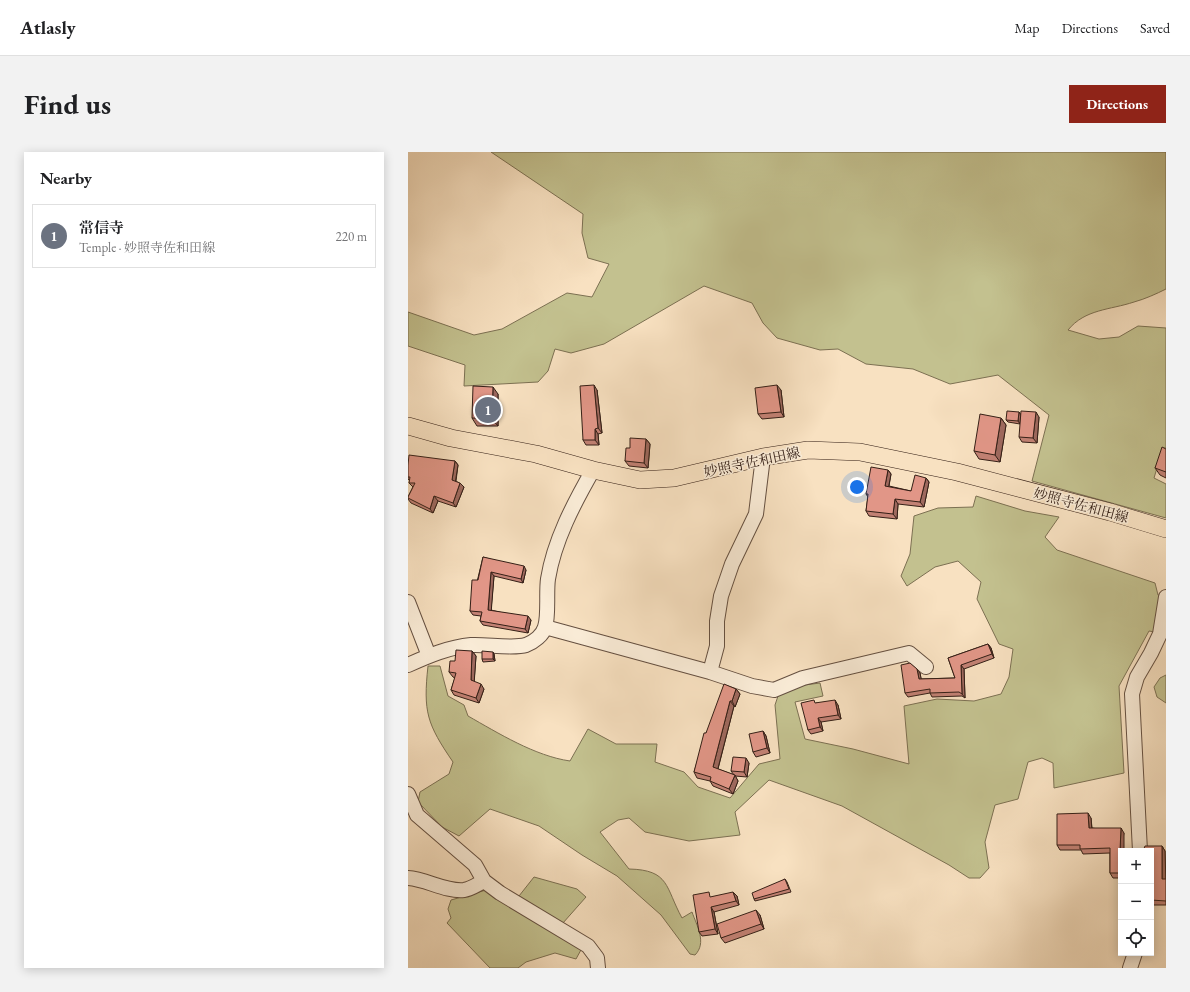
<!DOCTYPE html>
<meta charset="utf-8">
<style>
body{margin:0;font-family:"EB Garamond","Noto Serif JP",serif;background:#f2f2f2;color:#202124}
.controls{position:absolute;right:12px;bottom:12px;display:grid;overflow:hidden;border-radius:0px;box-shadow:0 2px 10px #0003}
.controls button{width:36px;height:36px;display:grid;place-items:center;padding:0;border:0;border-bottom:1px solid #e0e0e0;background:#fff;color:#202124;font:20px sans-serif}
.you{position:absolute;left:449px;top:335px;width:14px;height:14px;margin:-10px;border:3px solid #fff;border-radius:50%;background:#1a73e8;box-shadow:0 0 0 6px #1a73e833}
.badge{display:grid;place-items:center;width:26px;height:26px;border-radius:50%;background:#8f2418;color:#fff;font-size:13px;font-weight:700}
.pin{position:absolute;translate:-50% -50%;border:2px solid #fff;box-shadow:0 1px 4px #0006}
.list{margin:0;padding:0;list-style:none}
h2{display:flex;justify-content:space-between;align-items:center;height:52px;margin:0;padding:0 16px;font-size:17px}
h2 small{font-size:13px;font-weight:400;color:#757577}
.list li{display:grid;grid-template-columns:26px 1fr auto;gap:12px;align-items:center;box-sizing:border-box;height:64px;margin:0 8px 8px;padding:0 8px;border:1px solid #e0e0e0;border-radius:0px}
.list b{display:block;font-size:15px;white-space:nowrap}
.list p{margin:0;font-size:13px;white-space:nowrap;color:#757577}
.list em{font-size:13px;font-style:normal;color:#757577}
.icon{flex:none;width:22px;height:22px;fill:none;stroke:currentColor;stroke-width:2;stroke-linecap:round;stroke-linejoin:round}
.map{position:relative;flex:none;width:758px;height:816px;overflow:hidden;border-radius:0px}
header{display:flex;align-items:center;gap:24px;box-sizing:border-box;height:56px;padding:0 20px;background:#fff;border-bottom:1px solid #e0e0e0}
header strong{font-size:19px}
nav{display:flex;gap:22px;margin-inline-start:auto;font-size:14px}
.intro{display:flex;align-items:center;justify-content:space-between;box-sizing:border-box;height:96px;padding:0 24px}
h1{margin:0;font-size:28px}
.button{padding:10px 18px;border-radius:0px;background:#8f2418;color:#fff;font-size:14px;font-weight:700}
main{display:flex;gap:24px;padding:0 24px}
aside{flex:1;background:#fff;border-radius:0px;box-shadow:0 2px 10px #0003}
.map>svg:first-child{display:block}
.green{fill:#c3c18f;stroke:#7c7052}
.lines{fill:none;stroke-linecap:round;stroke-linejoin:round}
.minor-casing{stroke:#655041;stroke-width:16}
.major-casing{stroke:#341f16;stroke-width:18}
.minor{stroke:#faecd7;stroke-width:14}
.major{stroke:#f8e1c1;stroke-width:17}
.wall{fill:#c28174;stroke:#341f16}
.shaded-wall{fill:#9e695e;stroke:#341f16}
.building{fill:#e19687;stroke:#341f16}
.labels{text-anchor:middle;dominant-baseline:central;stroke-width:3;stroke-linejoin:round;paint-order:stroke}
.street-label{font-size:14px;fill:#341f16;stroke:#faecd7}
</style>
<header>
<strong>Atlasly</strong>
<nav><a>Map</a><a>Directions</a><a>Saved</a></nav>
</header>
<div class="intro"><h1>Find us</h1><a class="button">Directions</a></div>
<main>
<aside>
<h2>Nearby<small></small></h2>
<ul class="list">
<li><span class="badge" style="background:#6b7280">1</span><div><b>常信寺</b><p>Temple · 妙照寺佐和田線</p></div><em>220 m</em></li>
</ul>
</aside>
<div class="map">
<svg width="758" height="816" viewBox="0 0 758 816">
<rect width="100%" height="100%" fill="#f8e1c1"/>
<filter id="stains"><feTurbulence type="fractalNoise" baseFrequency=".005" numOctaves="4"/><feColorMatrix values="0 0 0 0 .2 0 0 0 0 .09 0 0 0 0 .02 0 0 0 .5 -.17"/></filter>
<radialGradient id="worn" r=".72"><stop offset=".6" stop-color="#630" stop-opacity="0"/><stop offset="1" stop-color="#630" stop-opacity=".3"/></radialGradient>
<path class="green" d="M 83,0 L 758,0 L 758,137 C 748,142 737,147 726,150 C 702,158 677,157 660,178 L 691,187 L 711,185 L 730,174 L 758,176 L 758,296 L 755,296 L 746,326 L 758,332 L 758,366 L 624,329 L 641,263 L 590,223 L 542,232 L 505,217 L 458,212 L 430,197 L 412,198 L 369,186 L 355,171 L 344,151 L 296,134 L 196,192 L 163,201 L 147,197 L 140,219 L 130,230 L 56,234 L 57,213 L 0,194 L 0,160 L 66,183 L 94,177 L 159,141 L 184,145 L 201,112 L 180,106 L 174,81 L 175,62 Z
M 568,344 L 617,359 L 651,365 L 637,385 L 649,398 L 747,431 L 750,443 L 758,445 L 758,482 L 741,479 L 711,534 L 716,621 L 646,636 L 645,611 L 634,606 L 620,610 L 610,647 L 587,653 L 577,690 L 581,716 L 572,726 L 561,726 L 541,713 L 434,654 L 361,628 L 327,660 L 332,683 L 281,689 L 237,680 L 221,666 L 210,668 L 192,680 L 221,717 C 262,718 257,735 274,766 L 284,760 C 289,774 299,791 287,803 L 282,802 L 253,763 L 209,724 L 174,703 L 131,674 L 82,657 L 51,684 L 34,675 L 10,650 L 12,640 L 41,622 L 45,610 C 19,572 15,560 20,514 L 32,514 L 40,544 L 56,553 L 60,564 C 90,581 127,604 162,609 L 180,577 L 208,592 L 249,592 L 247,610 L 276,620 L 290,635 L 322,646 L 351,612 L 372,607 L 367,553 L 370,544 L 389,534 L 412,531 L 415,544 L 387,550 L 397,587 L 445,597 L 501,612 L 496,554 L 529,547 L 566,549 L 593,542 L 601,525 L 605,497 L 591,492 L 569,447 L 573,430 L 550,409 L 527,415 L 499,434 L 493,424 L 502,402 L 506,364 L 530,356 L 565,355 Z
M 758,523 L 758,551 L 749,545 L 746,535 L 752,526 Z
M 126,725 L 169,737 L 178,745 L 147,780 L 174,796 L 168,807 L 147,801 L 118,810 L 110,816 L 82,816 L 39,771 L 43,766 L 40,757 L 43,748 L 78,738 L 111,744 Z"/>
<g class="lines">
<g class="minor-casing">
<path id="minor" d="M 0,450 L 21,504
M 137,475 L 302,520 L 344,534 L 366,538 L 395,526 L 501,501 L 518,515
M 0,513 C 20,504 41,495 63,493 C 78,492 105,497 118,493 C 126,490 135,483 137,475 C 141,464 138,440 140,427 C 146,389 166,351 185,318
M 302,520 L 309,494 L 309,469 L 313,444 L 324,412 L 348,362 L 355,305
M 0,642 L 9,663 L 67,713 L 76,729 L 92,741 L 180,794 L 189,806 L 190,816
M 732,699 L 724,542 L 729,525 L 743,501 L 752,482 L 758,445
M 0,726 C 18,727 38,740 56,738 C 63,737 70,732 76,729
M 722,816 L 727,801"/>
</g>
<g class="major-casing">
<path id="major" d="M 0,274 L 43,286 L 128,302 L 185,318 L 232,328 L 266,326 L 355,305 L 400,298 L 452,300 L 549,320 L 702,360 L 758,377"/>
</g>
<use href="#minor" class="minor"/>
<use href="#major" class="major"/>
</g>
<path class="wall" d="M 189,238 L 194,281 L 190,282 L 191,293 L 178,293 L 175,288 Z
M 373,238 L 376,265 L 354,267 L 350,262 Z
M 90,242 L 90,274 L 69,274 L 64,266 Z
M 611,260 L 613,263 L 612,272 L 600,270 L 598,268 Z
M 631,265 L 629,291 L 614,290 L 611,285 Z
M 593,266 L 598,273 L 592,310 L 571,307 L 566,299 Z
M 238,287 L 242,292 L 240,316 L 221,314 L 217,309 L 222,296 Z
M 758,297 L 758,326 L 752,323 L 747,316 Z
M 47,309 L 50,313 L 48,329 L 56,335 L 48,355 L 30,349 L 25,361 L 3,351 L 0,347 L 0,345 L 5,335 L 1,331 L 2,329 L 0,327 L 0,313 Z
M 480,318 L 483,322 L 481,334 L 503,339 L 518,326 L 521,330 L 516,355 L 490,352 L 489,367 L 461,364 L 458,359 L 460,345 L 458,342 Z
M 75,405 L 118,418 L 115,431 L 86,424 L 83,458 L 123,468 L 120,481 L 75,473 L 72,469 L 73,464 L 65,463 L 62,459 Z
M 580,492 L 583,496 L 586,506 L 556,517 L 557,546 L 554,544 L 524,545 L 522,541 L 500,545 L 497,541 L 512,521 L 513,527 L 547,526 L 540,506 Z
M 64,499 L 68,504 L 66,530 L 76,537 L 71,551 L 46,543 L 43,538 L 47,526 L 45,525 L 41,520 L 47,509 Z
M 86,502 L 87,509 L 75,510 L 74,507 Z
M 328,537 L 332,542 L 327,555 L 326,554 L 310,617 L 326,623 L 323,619 L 341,611 L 339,625 L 327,624 L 330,629 L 325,642 L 305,634 L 302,629 L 289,626 L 286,620 L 298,581 Z
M 408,551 L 430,553 L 433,567 L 413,570 L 415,579 L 403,582 L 400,578 Z
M 355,579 L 358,584 L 362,601 L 348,605 L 345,600 Z
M 683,666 L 684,676 L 716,681 L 713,699 L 713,726 L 705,726 L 702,721 L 702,701 L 675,702 L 673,698 L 652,698 L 649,693 Z
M 754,694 L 757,699 L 758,753 L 743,753 L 743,699 Z
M 377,727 L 379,730 L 383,740 L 347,749 L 346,747 Z
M 329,744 L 331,753 L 306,760 L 310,782 L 294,784 L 291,780 L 304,745 Z
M 352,763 L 356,777 L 317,791 L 313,786 Z"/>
<path class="shaded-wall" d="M 186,233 L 189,238 L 194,281 L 190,276 Z
M 369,233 L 373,238 L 376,265 L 373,260 Z
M 85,235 L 90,242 L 90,274 L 84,267 Z
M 611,260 L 613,263 L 612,272 L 610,269 Z
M 628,260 L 631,265 L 629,291 L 625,286 Z
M 593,266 L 598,273 L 592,310 L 587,303 Z
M 187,277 L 190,282 L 191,293 L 187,288 Z
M 238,287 L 242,292 L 240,316 L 236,311 Z
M 47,309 L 50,313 L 47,332 L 44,328 Z
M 480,318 L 483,322 L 480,338 L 477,334 Z
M 518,326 L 521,330 L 516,355 L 512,350 Z
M 52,331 L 56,335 L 48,355 L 45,351 Z
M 26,344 L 30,349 L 25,361 L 22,357 Z
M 487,347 L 490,352 L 489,367 L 485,362 Z
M 116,414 L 118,418 L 115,431 L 113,427 Z
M 83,420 L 86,424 L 83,462 L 80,458 Z
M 120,464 L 123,468 L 120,481 L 117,477 Z
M 580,492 L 583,496 L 586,506 L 584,502 Z
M 64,499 L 68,504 L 66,533 L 63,528 Z
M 85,500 L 86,502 L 87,509 L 85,507 Z
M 553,513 L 556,517 L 557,546 L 554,542 Z
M 509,517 L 512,521 L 514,531 L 511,527 Z
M 73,532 L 76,537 L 71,551 L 68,546 Z
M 328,537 L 332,542 L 327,555 L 324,549 Z
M 427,548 L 430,553 L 433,567 L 430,563 Z
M 322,549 L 326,554 L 309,620 L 305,615 Z
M 410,566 L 413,570 L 415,579 L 412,575 Z
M 355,579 L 358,584 L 362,601 L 359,596 Z
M 338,606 L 341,611 L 339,625 L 336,620 Z
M 327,623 L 330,629 L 325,642 L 321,637 Z
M 680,661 L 683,666 L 684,680 L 681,676 Z
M 713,676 L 716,681 L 716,699 L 712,699 Z
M 754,694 L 757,699 L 758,732 L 754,727 Z
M 325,740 L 329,744 L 331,753 L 328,749 Z
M 303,755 L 306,760 L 310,782 L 307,777 Z
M 348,758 L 352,763 L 356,777 L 353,772 Z"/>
<path class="building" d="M 186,233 L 190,276 L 187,277 L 187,288 L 175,288 L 172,234 Z
M 369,233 L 373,260 L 350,262 L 347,236 Z
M 65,234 L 85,235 L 84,267 L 64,266 Z
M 599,259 L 611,260 L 610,269 L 598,268 Z
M 613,259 L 628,260 L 625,286 L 611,285 Z
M 572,262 L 593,266 L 587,303 L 566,299 Z
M 222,286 L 238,287 L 236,311 L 217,309 L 218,296 L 222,296 Z
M 754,295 L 758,297 L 758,320 L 747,316 Z
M 1,303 L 47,309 L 44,328 L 52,331 L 45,351 L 26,344 L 22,357 L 0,346 L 0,345 L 7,331 L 1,331 L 2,325 L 0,325 L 0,313 Z
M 463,315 L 480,318 L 477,334 L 503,339 L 507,323 L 518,326 L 512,350 L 487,347 L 485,362 L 458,359 L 460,342 L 458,342 Z
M 75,405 L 116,414 L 113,427 L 83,420 L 80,458 L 120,464 L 117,477 L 72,469 L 74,460 L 62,459 L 64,428 L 70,428 Z
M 580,492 L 584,502 L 553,513 L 554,542 L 551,540 L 522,541 L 522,537 L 497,541 L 493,513 L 502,511 L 509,517 L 511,527 L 547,526 L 540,506 Z
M 48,498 L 64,499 L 63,528 L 73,532 L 68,546 L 43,538 L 48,521 L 41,520 L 42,509 L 47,509 Z
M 74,499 L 85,500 L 85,507 L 74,507 Z
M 316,532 L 328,537 L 324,549 L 322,549 L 305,615 L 327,623 L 321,637 L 302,629 L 303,625 L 286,620 L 296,581 L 298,581 Z
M 406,548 L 407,551 L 427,548 L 430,563 L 410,566 L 412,575 L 400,578 L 393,551 Z
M 355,579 L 359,596 L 345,600 L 341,582 Z
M 325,605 L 338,606 L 336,620 L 323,619 Z
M 680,661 L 681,676 L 713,676 L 712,699 L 715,699 L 713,699 L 713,721 L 702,721 L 702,696 L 672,697 L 672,693 L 649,693 L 649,662 Z
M 737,694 L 754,694 L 754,727 L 758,727 L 758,749 L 743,748 L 743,699 L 735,699 Z
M 377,727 L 381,737 L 346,747 L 344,741 Z
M 301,740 L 302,745 L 325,740 L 328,749 L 303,755 L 307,777 L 291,780 L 285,743 Z
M 348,758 L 353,772 L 313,786 L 309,772 Z"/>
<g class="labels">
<g class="street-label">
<text transform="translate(344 310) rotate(-12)">妙照寺佐和田線</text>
<text transform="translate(673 353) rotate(15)">妙照寺佐和田線</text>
</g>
</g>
<rect width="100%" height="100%" filter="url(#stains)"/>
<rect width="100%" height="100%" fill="url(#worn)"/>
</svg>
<div class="controls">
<button>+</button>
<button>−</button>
<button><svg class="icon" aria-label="locate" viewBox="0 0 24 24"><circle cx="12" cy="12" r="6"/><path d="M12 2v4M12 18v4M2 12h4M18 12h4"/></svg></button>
</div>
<div class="you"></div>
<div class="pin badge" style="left:80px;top:258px;background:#6b7280">1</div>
</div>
</main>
